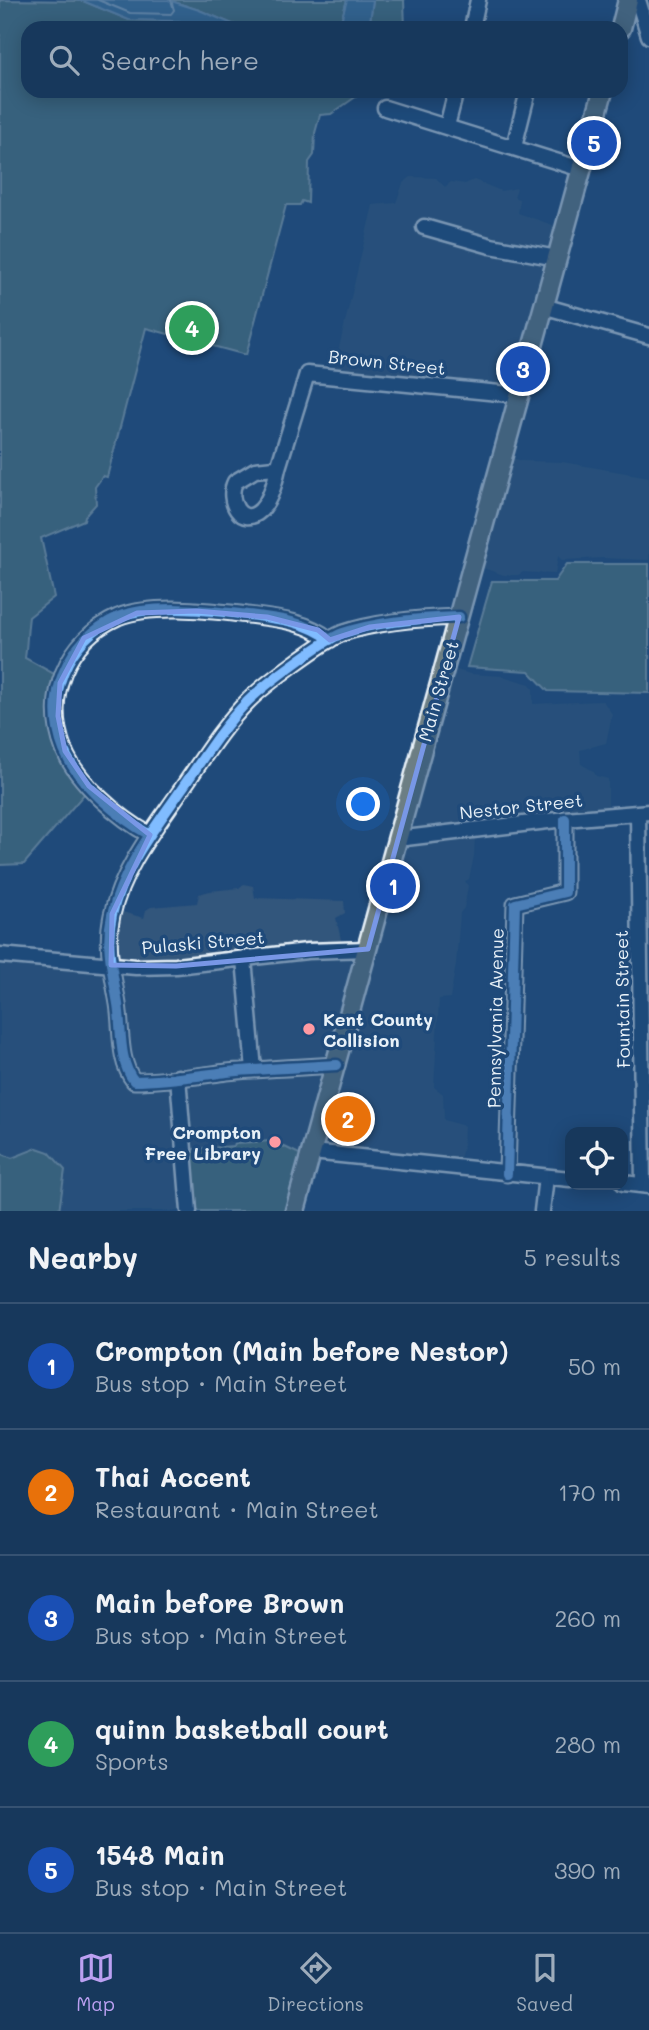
<!DOCTYPE html>
<meta charset="utf-8">
<style>
body{margin:0;font-family:Mali,sans-serif;background:#244365;color:#f1f3f6}
.controls{position:absolute;right:21px;bottom:21px;display:grid;overflow:hidden;border-radius:14px;box-shadow:0 4px 18px #0003}
.controls button{width:63px;height:63px;display:grid;place-items:center;padding:0;border:0;border-bottom:2px solid #365272;background:#17385c;color:#f1f3f6;font:35px sans-serif}
.you{position:absolute;left:364px;top:805px;width:24px;height:24px;margin:-18px;border:5px solid #fff;border-radius:50%;background:#1a73e8;box-shadow:0 0 0 10px #1a73e833}
.badge{display:grid;place-items:center;width:46px;height:46px;border-radius:50%;background:#bca0f2;color:#fff;font-size:23px;font-weight:700}
.pin{position:absolute;translate:-50% -50%;border:4px solid #fff;box-shadow:0 2px 7px #0006}
.list{margin:0;padding:0;list-style:none}
h2{display:flex;justify-content:space-between;align-items:center;height:91px;margin:0;padding:0 28px;font-size:30px}
h2 small{font-size:23px;font-weight:400;color:#9eacbb}
.list li{display:grid;grid-template-columns:46px 1fr auto;gap:21px;align-items:center;box-sizing:border-box;height:126px;padding:0 28px;border-top:2px solid #365272}
.list b{display:block;font-size:26px;white-space:nowrap}
.list p{margin:0;font-size:23px;white-space:nowrap;color:#9eacbb}
.list em{font-size:23px;font-style:normal;color:#9eacbb}
.icon{flex:none;width:38px;height:38px;fill:none;stroke:currentColor;stroke-width:2;stroke-linecap:round;stroke-linejoin:round}
.map{position:relative;flex:none;width:649px;height:1211px;overflow:hidden}
.search{position:absolute;background:#17385c;box-shadow:0 4px 18px #0003;left:21px;right:21px;top:21px;height:77px;display:flex;align-items:center;gap:18px;box-sizing:border-box;padding:0 24px;border-radius:21px;color:#9eacbb;font-size:26px}
.sheet{height:721px;background:#17385c}
nav{display:flex;justify-content:space-around;align-items:center;box-sizing:border-box;height:98px;border-top:2px solid #365272;background:#17385c;font-size:19px;color:#9eacbb}
nav a{display:grid;justify-items:center;gap:4px}
nav .on{color:#bca0f2}
.map>svg:first-child{display:block}
.built{fill:#32567c}
.green{fill:#577b80;stroke:#a0b6bc;stroke-width:2}
.water{fill:#477ba4;stroke:#87aac6;stroke-width:2}
.lines{fill:none;stroke-linecap:round;stroke-linejoin:round}
.shore{stroke:#a8c2d6;stroke-width:2}
.minor-casing{stroke:#e8f1f8;stroke-width:19}
.major-casing{stroke:#e8f1f8;stroke-width:23}
.minor{stroke:#1f4a7a;stroke-width:14}
.major{stroke:#6c7e84;stroke-width:18}
.cycleway-casing{stroke:#1f4a7a;stroke-width:15}
.cycleway{stroke:#80bcff;stroke-width:10}
.marked{fill:none;stroke:#7897e6;stroke-width:5;stroke-linejoin:round}
.poi-dot{fill:#ff9aa2;stroke:#1f4a7a;stroke-width:2.5}
.labels{text-anchor:middle;dominant-baseline:central;stroke-width:7;stroke-linejoin:round;paint-order:stroke}
.street-label{font-size:18px;fill:#e8f1f8;stroke:#1f4a7a}
.poi-label{font-size:18px;font-weight:bold;fill:#e8f1f8;stroke:#1f4a7a;text-anchor:start}
</style>
<div class="map">
<svg width="649" height="1211" viewBox="0 0 649 1211">
<rect width="100%" height="100%" fill="#1f4a7a"/>
<filter id="ink" filterUnits="userSpaceOnUse"><feTurbulence type="fractalNoise" baseFrequency=".0143" numOctaves="2"/><feDisplacementMap in="SourceGraphic" scale="14" xChannelSelector="R" yChannelSelector="G"/><feConvolveMatrix kernelMatrix="1 2 1 2 8 2 1 2 1" color-interpolation-filters="sRGB"/></filter>
<g filter="url(#ink)">
<path class="built" d="M 411,177 L 436,178 L 445,187 L 451,182 L 465,184 L 474,180 L 501,191 L 517,188 L 514,197 L 520,200 L 518,213 L 564,229 L 520,392 L 333,373 L 373,205 L 396,203 L 403,183 Z
M 505,456 L 523,461 L 562,462 L 649,477 L 649,560 L 603,558 L 562,560 L 558,556 L 555,574 L 523,572 L 518,575 L 504,575 L 474,565 Z
M 446,667 L 470,674 L 502,676 L 530,684 L 533,689 L 533,704 L 603,701 L 612,714 L 606,743 L 580,750 L 581,764 L 593,771 L 596,776 L 608,779 L 608,813 L 475,831 L 474,856 L 469,879 L 465,881 L 468,886 L 464,908 L 460,913 L 456,964 L 450,998 L 439,999 L 434,1087 L 443,1094 L 444,1120 L 464,1126 L 463,1147 L 458,1167 L 308,1158 L 235,1146 L 189,1211 L 59,1211 L 60,1198 L 37,1148 L 12,1158 L 0,1153 L 0,954 L 109,964 L 115,910 L 144,918 L 146,910 L 151,907 L 197,903 L 199,894 L 210,891 L 239,888 L 244,884 L 253,886 L 255,898 L 344,901 L 345,913 L 336,918 L 343,948 L 368,946 Z"/>
<path class="green" d="M 0,0 L 83,1 L 129,20 L 179,21 L 193,28 L 28,28 L 28,91 L 271,91 L 272,94 L 281,91 L 389,91 L 389,93 L 360,94 L 331,114 L 320,115 L 315,133 L 314,155 L 309,162 L 308,203 L 302,201 L 300,205 L 286,205 L 246,355 L 146,328 L 107,477 L 103,476 L 95,487 L 96,504 L 85,516 L 84,520 L 41,538 L 54,597 L 29,617 C 27,631 27,644 25,658 L 58,676 L 64,745 L 91,786 L 24,864 L 0,865 Z
M 168,0 L 347,0 L 339,28 L 242,28 L 199,10 Z
M 373,0 L 404,0 L 405,28 L 369,28 Z
M 567,564 L 649,564 L 649,693 L 548,691 L 529,671 L 467,667 L 492,581 L 555,581 Z
M 272,1141 L 308,1158 L 294,1211 L 189,1211 L 184,1150 L 234,1146 L 235,1143 Z
M 37,1148 L 49,1152 L 65,1170 L 59,1211 L 0,1211 L 0,1153 L 12,1158 Z"/>
<path class="water" d="M 76,0 L 168,0 L 199,10 L 242,28 L 193,28 L 179,21 L 129,20 L 83,1 Z
M 347,0 L 373,0 L 369,28 L 339,28 Z"/>
<g class="lines">
<path class="shore" d="M 98,0 L 130,13 L 171,14 L 174,10 L 171,0"/>
<g class="minor-casing">
<path id="minor" d="M 638,0 L 649,36
M 472,28 L 478,0
M 385,108 L 581,169
M 447,126 L 456,91
M 514,147 L 528,91
M 424,227 L 491,246 L 557,258
M 543,306 L 649,336
M 274,468 L 278,468 C 275,482 271,499 261,510 C 241,529 226,500 235,482 L 255,470 Z
M 278,468 L 307,374 L 519,395
M 638,813 L 643,1185
M 150,835 C 120,819 77,782 64,750 C 43,697 66,640 118,617 C 151,604 206,610 240,614 C 271,618 306,620 330,640
M 397,839 L 565,819 L 649,812
M 0,955 L 136,967 L 176,966 L 307,951 L 368,949
M 244,959 L 254,1070
M 337,1065 C 300,1067 264,1069 227,1072 C 196,1076 165,1081 134,1081 C 118,1061 122,1028 118,1004 C 113,974 105,946 112,915 C 122,869 155,828 181,790 C 202,760 222,727 248,701 C 264,685 324,640 343,633 C 379,621 422,618 459,617
M 178,1077 L 189,1211
M 312,1152 L 570,1179
M 507,1174 L 515,904 L 565,892 L 565,819
M 623,1183 L 649,1186
M 542,1211 L 546,1177"/>
</g>
<g class="major-casing">
<path id="major" d="M 621,28 L 628,0
M 295,1211 L 603,91"/>
</g>
<use href="#minor" class="minor"/>
<use href="#major" class="major"/>
<g class="cycleway-casing">
<path id="cycleway" d="M 150,835 C 120,819 77,782 64,750 C 43,697 66,640 118,617 C 151,604 206,610 240,614 C 271,618 306,620 330,640
M 337,1065 C 300,1067 264,1069 227,1072 C 196,1076 165,1081 134,1081 C 118,1061 122,1028 118,1004 C 113,974 105,946 112,915 C 122,869 155,828 181,790 C 202,760 222,727 248,701 C 264,685 324,640 343,633 C 379,621 422,618 459,617
M 507,1174 L 515,904 L 565,892 L 565,819"/>
</g>
<use href="#cycleway" class="cycleway"/>
</g>
</g>
<path d="M0 0H649V1211H0ZM 196,611 L 267,617 L 318,630 L 330,640 L 370,627 L 459,617 L 368,949 L 176,966 L 111,965 L 112,914 L 150,835 L 89,786 L 65,751 L 58,716 L 60,683 L 84,638 L 137,613 Z" fill="#1f4a7a" fill-opacity=".55" fill-rule="evenodd"/>
<path class="marked" d="M 196,611 L 267,617 L 318,630 L 330,640 L 370,627 L 459,617 L 368,949 L 176,966 L 111,965 L 112,914 L 150,835 L 89,786 L 65,751 L 58,716 L 60,683 L 84,638 L 137,613 Z"/>
<g class="poi-dot">
<circle cx="309" cy="1029" r="7"/>
<circle cx="275" cy="1142" r="7"/>
</g>
<g class="labels">
<g class="street-label">
<text transform="translate(387 362) rotate(6)">Brown Street</text>
<text transform="translate(438 691) rotate(-74)">Main Street</text>
<text transform="translate(521 806) rotate(-6)">Nestor Street</text>
<text transform="translate(203 942) rotate(-5)">Pulaski Street</text>
<text transform="translate(622 999) rotate(-91)">Fountain Street</text>
<text transform="translate(495 1018) rotate(-89)">Pennsylvania Avenue</text>
</g>
<g class="poi-label">
<text x="323" y="1019">Kent County<tspan x="323" dy="21">Collision</tspan></text>
<text x="261" y="1132" text-anchor="end">Crompton<tspan x="261" dy="21">Free Library</tspan></text>
</g>
</g>
</svg>
<div class="controls">
<button><svg class="icon" aria-label="locate" viewBox="0 0 24 24"><circle cx="12" cy="12" r="6"/><path d="M12 2v4M12 18v4M2 12h4M18 12h4"/></svg></button>
</div>
<div class="you"></div>
<div class="pin badge" style="left:393px;top:886px;background:#1a4fb4">1</div>
<div class="pin badge" style="left:348px;top:1119px;background:#e8710a">2</div>
<div class="pin badge" style="left:523px;top:369px;background:#1a4fb4">3</div>
<div class="pin badge" style="left:192px;top:328px;background:#2e9e5b">4</div>
<div class="pin badge" style="left:594px;top:143px;background:#1a4fb4">5</div>
<div class="search"><svg class="icon" aria-label="search" viewBox="0 0 24 24"><circle cx="10" cy="10" r="6"/><path d="M15 15l6 6"/></svg>Search here</div>
</div>
<section class="sheet">
<h2>Nearby<small>5 results</small></h2>
<ul class="list">
<li><span class="badge" style="background:#1a4fb4">1</span><div><b>Crompton (Main before Nestor)</b><p>Bus stop · Main Street</p></div><em>50 m</em></li>
<li><span class="badge" style="background:#e8710a">2</span><div><b>Thai Accent</b><p>Restaurant · Main Street</p></div><em>170 m</em></li>
<li><span class="badge" style="background:#1a4fb4">3</span><div><b>Main before Brown</b><p>Bus stop · Main Street</p></div><em>260 m</em></li>
<li><span class="badge" style="background:#2e9e5b">4</span><div><b>quinn basketball court</b><p>Sports</p></div><em>280 m</em></li>
<li><span class="badge" style="background:#1a4fb4">5</span><div><b>1548 Main</b><p>Bus stop · Main Street</p></div><em>390 m</em></li>
</ul>
</section>
<nav>
<a class="on"><svg class="icon" aria-label="map" viewBox="0 0 24 24"><path d="M3 6l6-2 6 2 6-2v14l-6 2-6-2-6 2zM9 4v14M15 6v14"/></svg>Map</a>
<a><svg class="icon" aria-label="directions" viewBox="0 0 24 24"><path d="M12 3l9 9-9 9-9-9zM9 14v-3h6M13 9l2 2-2 2"/></svg>Directions</a>
<a><svg class="icon" aria-label="saved" viewBox="0 0 24 24"><path d="M7 4h10v16l-5-4-5 4z"/></svg>Saved</a>
</nav>
